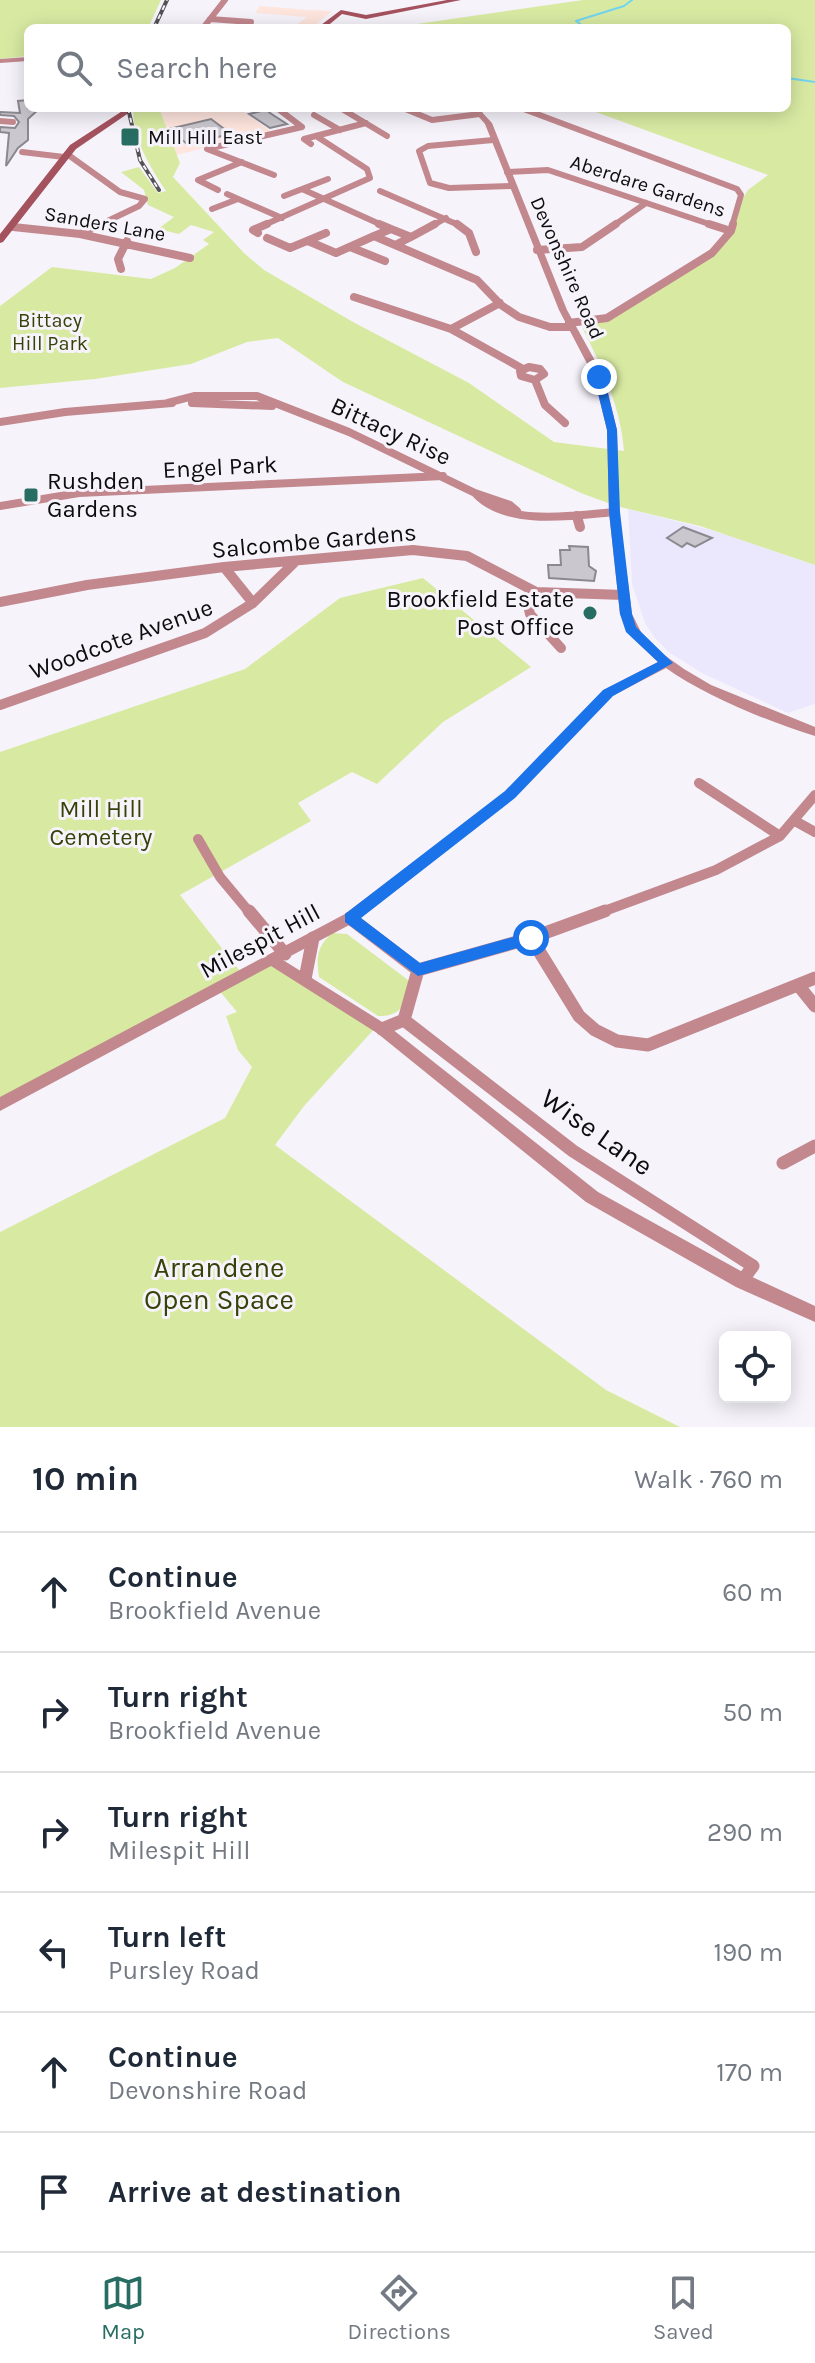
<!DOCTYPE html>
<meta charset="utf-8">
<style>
body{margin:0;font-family:Karla,sans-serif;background:#f6f6f7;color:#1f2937}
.controls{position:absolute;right:24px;bottom:24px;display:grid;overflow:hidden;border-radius:12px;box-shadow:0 4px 20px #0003}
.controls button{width:72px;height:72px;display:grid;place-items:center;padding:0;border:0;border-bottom:2px solid #e0e1e3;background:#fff;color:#1f2937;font:40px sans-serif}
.stop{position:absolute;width:24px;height:24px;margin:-18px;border:6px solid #1a73e8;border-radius:50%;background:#fff}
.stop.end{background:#1a73e8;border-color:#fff;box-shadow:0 2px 8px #0008}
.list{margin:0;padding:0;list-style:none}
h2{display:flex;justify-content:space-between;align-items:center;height:104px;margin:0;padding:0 32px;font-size:34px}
h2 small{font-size:26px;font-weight:400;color:#747a83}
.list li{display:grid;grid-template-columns:52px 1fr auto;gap:24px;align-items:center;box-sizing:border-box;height:120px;padding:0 32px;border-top:2px solid #e0e1e3}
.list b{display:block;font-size:30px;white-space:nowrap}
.list p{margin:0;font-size:26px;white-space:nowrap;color:#747a83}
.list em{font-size:26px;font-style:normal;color:#747a83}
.icon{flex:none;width:44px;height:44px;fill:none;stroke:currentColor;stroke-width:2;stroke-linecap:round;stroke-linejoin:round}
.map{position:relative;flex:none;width:815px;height:1427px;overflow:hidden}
.search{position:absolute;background:#fff;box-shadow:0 4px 20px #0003;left:24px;right:24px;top:24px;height:88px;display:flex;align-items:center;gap:20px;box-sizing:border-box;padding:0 28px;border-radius:12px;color:#747a83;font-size:30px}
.sheet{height:824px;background:#fff}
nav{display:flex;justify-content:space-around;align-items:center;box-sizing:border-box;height:112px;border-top:2px solid #e0e1e3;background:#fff;font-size:22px;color:#747a83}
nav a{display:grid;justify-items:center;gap:4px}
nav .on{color:#286d61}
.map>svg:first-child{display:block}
.commercial{fill:#fee5dd}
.education{fill:#ebe8fe}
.green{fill:#d8eaa2}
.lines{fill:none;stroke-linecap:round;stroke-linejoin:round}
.stream{stroke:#73d4f0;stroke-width:2}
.building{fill:#cac7cf;stroke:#8b888f;stroke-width:2}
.minor-far3{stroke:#c2888e;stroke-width:6}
.minor-far2{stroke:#c2888e;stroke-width:8}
.minor-far1{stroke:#c2888e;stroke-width:10}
.minor{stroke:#c2888e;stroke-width:13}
.tertiary{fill:#c2888e;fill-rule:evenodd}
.secondary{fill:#a4525e;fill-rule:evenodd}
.rail-casing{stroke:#545256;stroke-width:4}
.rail{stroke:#f6f3fb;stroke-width:2;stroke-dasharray:5;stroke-linecap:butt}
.route{fill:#1a73e8}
.poi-dot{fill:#286d61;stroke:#f6f3fb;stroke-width:3}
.labels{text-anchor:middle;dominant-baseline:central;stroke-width:6;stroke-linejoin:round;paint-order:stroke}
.far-poi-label{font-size:20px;fill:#0d0c0e;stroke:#f6f3fb;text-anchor:start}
.far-street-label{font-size:20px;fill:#0d0c0e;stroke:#f6f3fb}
.far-park-label{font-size:20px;fill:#374209;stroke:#f6f3fb}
.street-label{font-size:24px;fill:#0d0c0e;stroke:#f6f3fb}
.poi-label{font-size:24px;fill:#0d0c0e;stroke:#f6f3fb;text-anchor:start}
.park-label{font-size:24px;fill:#374209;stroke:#f6f3fb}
.near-street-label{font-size:28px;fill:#0d0c0e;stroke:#f6f3fb}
.near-park-label{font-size:28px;fill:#374209;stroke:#f6f3fb}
</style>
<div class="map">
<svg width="815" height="1427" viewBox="0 0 815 1427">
<rect width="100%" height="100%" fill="#f6f3fb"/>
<path class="commercial" d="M 260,6 L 308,10 L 332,11 L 312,28 L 292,28 L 307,17 L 255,13 Z
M 159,108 L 258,108 L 244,112 L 272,132 L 176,155 Z"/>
<path class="education" d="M 628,509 L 711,530 L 815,565 L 815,704 L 788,713 L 702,673 L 670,653 L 655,638 L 645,623 L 632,584 Z"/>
<path class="green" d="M 0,0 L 161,0 L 148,28 L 28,28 L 28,56 L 0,59 Z
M 583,0 L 815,0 L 815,565 L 700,526 L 616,506 L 581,493 L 343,382 L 278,338 L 247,342 L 191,364 L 95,379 L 0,388 L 0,306 L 52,267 L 151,279 L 175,268 L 209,244 L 203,240 L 214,232 L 191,225 L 179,234 L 158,229 L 174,217 L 148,205 L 144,190 L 121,172 L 139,167 L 158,193 L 166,191 C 150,167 134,141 133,111 L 159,108 L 180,163 L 173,177 L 245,254 L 264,270 L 353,322 L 469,383 L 554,442 L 624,451 C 621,408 602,367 583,329 L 589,323 L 611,319 L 712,253 L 734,231 L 741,201 L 748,190 L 768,175 L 585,108 L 787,108 L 787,28 L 414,28 L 410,25 Z
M 423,578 L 531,667 L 443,722 L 377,784 L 352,772 L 298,803 L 311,821 L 180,895 L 243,975 L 272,960 L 377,1026 L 304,1106 L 275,1145 L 606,1390 L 680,1427 L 0,1427 L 0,1232 L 225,1118 L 252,1067 L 238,1050 L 226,1016 L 237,1012 L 218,989 L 0,1104 L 0,752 L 245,669 L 340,598 Z
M 332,933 L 347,934 L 408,980 C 409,1001 402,1017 378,1016 L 319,977 C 316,957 317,947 332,933 Z"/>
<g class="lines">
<path class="stream" d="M 586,28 L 576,21 L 624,6 L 632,0
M 787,78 L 815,82"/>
</g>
<path class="building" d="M 28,100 L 28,108 L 40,108 L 28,119 L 28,140 L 18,148 L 6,166 L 9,133 L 0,132 L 0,127 L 15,128 L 19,122 L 14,116 L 0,115 L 0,112 L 20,113 L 18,101 Z
M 266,110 L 273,115 L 287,124 L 270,128 L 249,114 Z
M 211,119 L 231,134 L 187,144 L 169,129 Z
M 683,527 L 712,538 L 695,547 L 687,543 L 682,547 L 667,538 Z
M 569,546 L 588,547 L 589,566 L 596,571 L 594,581 L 549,578 L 548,565 L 561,565 L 560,550 L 570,550 Z"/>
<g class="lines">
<path class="minor-far3" d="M 210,19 L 251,22
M 203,28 L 225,0
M 277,108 L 302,127
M 403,108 L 432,120 L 480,114
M 521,108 L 737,189 L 741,195 L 732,226
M 342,109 L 387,136
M 314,115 L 340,130
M 0,121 L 13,122
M 493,140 L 428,146 L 419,151 L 430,183 L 449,188 L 512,186
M 311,144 L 304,139 L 366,123
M 22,152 L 64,157
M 67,154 L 120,192 L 145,199 L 139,206 L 97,226
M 507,172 L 548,170 L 715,226
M 274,175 L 207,149 L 302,127
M 302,189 L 384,226
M 218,190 L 198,180 L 242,162
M 380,191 L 461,226
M 227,194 L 282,218
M 284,196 L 328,179
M 212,209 L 238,199
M 262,226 L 370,178 L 367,169 L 316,136
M 432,226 L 446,218
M 613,226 L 646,203"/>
<path class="minor-far2" d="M 379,224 L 391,229
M 457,224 L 469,233 L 476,252
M 709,224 L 731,231
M 13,227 L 80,234 L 190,258
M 391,229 L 411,237 L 395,245 L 374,236 Z
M 82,233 L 101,224
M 258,233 L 253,230 L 267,224
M 411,237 L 435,224
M 267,238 L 290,248 L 326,233
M 308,241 L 336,253 L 374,236
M 395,245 L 477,280 L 501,305 L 519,317 L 550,327 L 571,327
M 350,247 L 385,261
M 537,250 L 582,247 L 616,224
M 121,269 L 118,259 L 127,241
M 354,297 L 451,329 L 523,369
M 569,323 L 607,318 L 712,253 L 731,231 L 733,224
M 451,329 L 500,303
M 529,367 L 540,369 L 544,374 L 535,380 L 521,376 L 520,371 Z
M 535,380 L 545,405 L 565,423
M 167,403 L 194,396 L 257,396 L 349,432 L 475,493 L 510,505 L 517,511
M 192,403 L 272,406
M 0,422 L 65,412 L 172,403
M 475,493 C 506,527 572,516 614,512
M 0,506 L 79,493 L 443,476
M 576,515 L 578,522"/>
<path class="minor-far1" d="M 578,520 L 580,527
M 224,567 L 253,603
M 536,592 L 528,605 L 530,614 L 561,648
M 0,602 L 87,585 L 224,567 L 413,550 L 467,556 L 536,592 L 624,595
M 0,705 L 205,633 L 253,603 L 296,561
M 699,783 L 780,836
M 795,821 L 815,832
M 198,839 L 220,877 L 250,913
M 599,913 L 716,870 L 780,836 L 815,795"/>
<path class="minor" d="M 249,911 L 285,954
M 350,918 L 418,970 L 531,938 L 605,911
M 531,938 L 579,1016 L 595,1030 L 617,1041 L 648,1045 L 815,978
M 418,970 L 404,1020 L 573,1151 L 753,1266 L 742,1281
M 305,979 L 313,938
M 798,985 L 815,1006
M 382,1029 L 404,1020
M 783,1163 L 815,1146"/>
<path class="tertiary" d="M 28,57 L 28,61 L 0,63 L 0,59 Z
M 471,108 L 478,108 L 492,123 L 567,310 L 604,377 L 617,430 L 619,512 L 632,614 L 642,634 L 660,652 L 684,669 L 711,685 L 815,727 L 815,736 C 769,722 705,696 666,668 L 612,696 L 514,798 L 355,922 L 283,960 L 387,1025 L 598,1192 L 748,1275 L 815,1306 L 815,1322 L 736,1287 L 586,1202 L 377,1033 L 271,966 L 0,1111 L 0,1097 L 345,914 L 506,792 L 604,690 L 658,662 L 633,638 L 620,614 L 609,512 L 607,430 L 594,377 L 559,310 L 485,124 Z"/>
<path class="secondary" d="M 447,0 L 461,0 L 366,19 L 342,14 L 325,28 L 317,28 L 341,10 L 366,15 Z
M 127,108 L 136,108 L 76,149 L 3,242 L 0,243 L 0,234 L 70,145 Z"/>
<g class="rail-casing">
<path id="rail" d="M 154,28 L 167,0
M 128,108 L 140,160 L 159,190"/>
</g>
<use href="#rail" class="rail"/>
</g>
<path class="route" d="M 599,374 L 604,377 L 617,430 L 620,512 L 632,614 L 636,627 L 673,663 L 613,696 L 515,798 L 361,918 L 420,963 L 531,932 L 538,938 L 531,944 L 418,976 L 345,922 L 345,914 L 505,791 L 603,690 L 658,662 L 626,632 L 620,614 L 609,512 L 607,430 L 594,377 Z"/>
<g class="poi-dot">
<rect x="120" y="127" width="20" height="20" rx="4"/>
<rect x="23" y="487" width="16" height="16" rx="4"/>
<circle cx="590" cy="613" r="8"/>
</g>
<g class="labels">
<g class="far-poi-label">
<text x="148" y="137">Mill Hill East</text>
</g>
<g class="far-street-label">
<text transform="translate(648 186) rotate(18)">Aberdare Gardens</text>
<text transform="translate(105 224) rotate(10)">Sanders Lane</text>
<text transform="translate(567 268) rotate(66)">Devonshire Road</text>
</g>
<g class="far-park-label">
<text x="50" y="320">Bittacy<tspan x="50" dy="23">Hill Park</tspan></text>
</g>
<g class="street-label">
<text transform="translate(391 431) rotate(25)">Bittacy Rise</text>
<text transform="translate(220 467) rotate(-3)">Engel Park</text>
<text transform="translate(314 541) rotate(-5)">Salcombe Gardens</text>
<text transform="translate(121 639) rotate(-20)">Woodcote Avenue</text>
<text transform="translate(260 941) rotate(-28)">Milespit Hill</text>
</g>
<g class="poi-label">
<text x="47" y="481">Rushden<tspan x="47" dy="28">Gardens</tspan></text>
<text x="574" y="599" text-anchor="end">Brookfield Estate<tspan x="574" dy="28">Post Office</tspan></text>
</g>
<g class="park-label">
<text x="101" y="809">Mill Hill<tspan x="101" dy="28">Cemetery</tspan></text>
</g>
<g class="near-street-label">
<text transform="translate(597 1132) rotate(35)">Wise Lane</text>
</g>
<g class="near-park-label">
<text x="219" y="1267">Arrandene<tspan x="219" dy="32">Open Space</tspan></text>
</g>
</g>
</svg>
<div class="controls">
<button><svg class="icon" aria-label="locate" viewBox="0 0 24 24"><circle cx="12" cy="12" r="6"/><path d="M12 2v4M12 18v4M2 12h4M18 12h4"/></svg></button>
</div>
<div class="stop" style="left:531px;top:938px"></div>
<div class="stop end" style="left:599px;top:377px"></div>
<div class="search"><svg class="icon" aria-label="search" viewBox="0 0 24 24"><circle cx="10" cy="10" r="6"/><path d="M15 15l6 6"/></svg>Search here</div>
</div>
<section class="sheet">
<h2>10 min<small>Walk · 760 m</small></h2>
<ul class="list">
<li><svg class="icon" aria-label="ahead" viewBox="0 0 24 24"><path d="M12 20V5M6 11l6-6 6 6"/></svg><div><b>Continue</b><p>Brookfield Avenue</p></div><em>60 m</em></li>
<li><svg class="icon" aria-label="right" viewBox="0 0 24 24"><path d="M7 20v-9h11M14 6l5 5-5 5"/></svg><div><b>Turn right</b><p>Brookfield Avenue</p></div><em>50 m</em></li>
<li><svg class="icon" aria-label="right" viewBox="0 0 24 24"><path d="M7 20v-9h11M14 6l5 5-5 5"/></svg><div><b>Turn right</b><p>Milespit Hill</p></div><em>290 m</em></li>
<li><svg class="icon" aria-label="left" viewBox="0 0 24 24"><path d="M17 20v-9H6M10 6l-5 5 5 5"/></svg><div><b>Turn left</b><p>Pursley Road</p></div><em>190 m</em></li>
<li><svg class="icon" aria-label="ahead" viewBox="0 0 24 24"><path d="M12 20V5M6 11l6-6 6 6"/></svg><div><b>Continue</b><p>Devonshire Road</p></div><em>170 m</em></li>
<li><svg class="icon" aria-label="arrive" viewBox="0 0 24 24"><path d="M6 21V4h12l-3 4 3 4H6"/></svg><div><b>Arrive at destination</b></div></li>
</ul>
</section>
<nav>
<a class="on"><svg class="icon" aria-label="map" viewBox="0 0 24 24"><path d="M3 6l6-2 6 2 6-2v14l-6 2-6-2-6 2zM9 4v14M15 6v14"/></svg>Map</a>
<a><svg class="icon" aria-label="directions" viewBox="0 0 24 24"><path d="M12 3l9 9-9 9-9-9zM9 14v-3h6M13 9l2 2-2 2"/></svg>Directions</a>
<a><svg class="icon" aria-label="saved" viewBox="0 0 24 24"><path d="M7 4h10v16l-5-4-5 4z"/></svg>Saved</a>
</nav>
